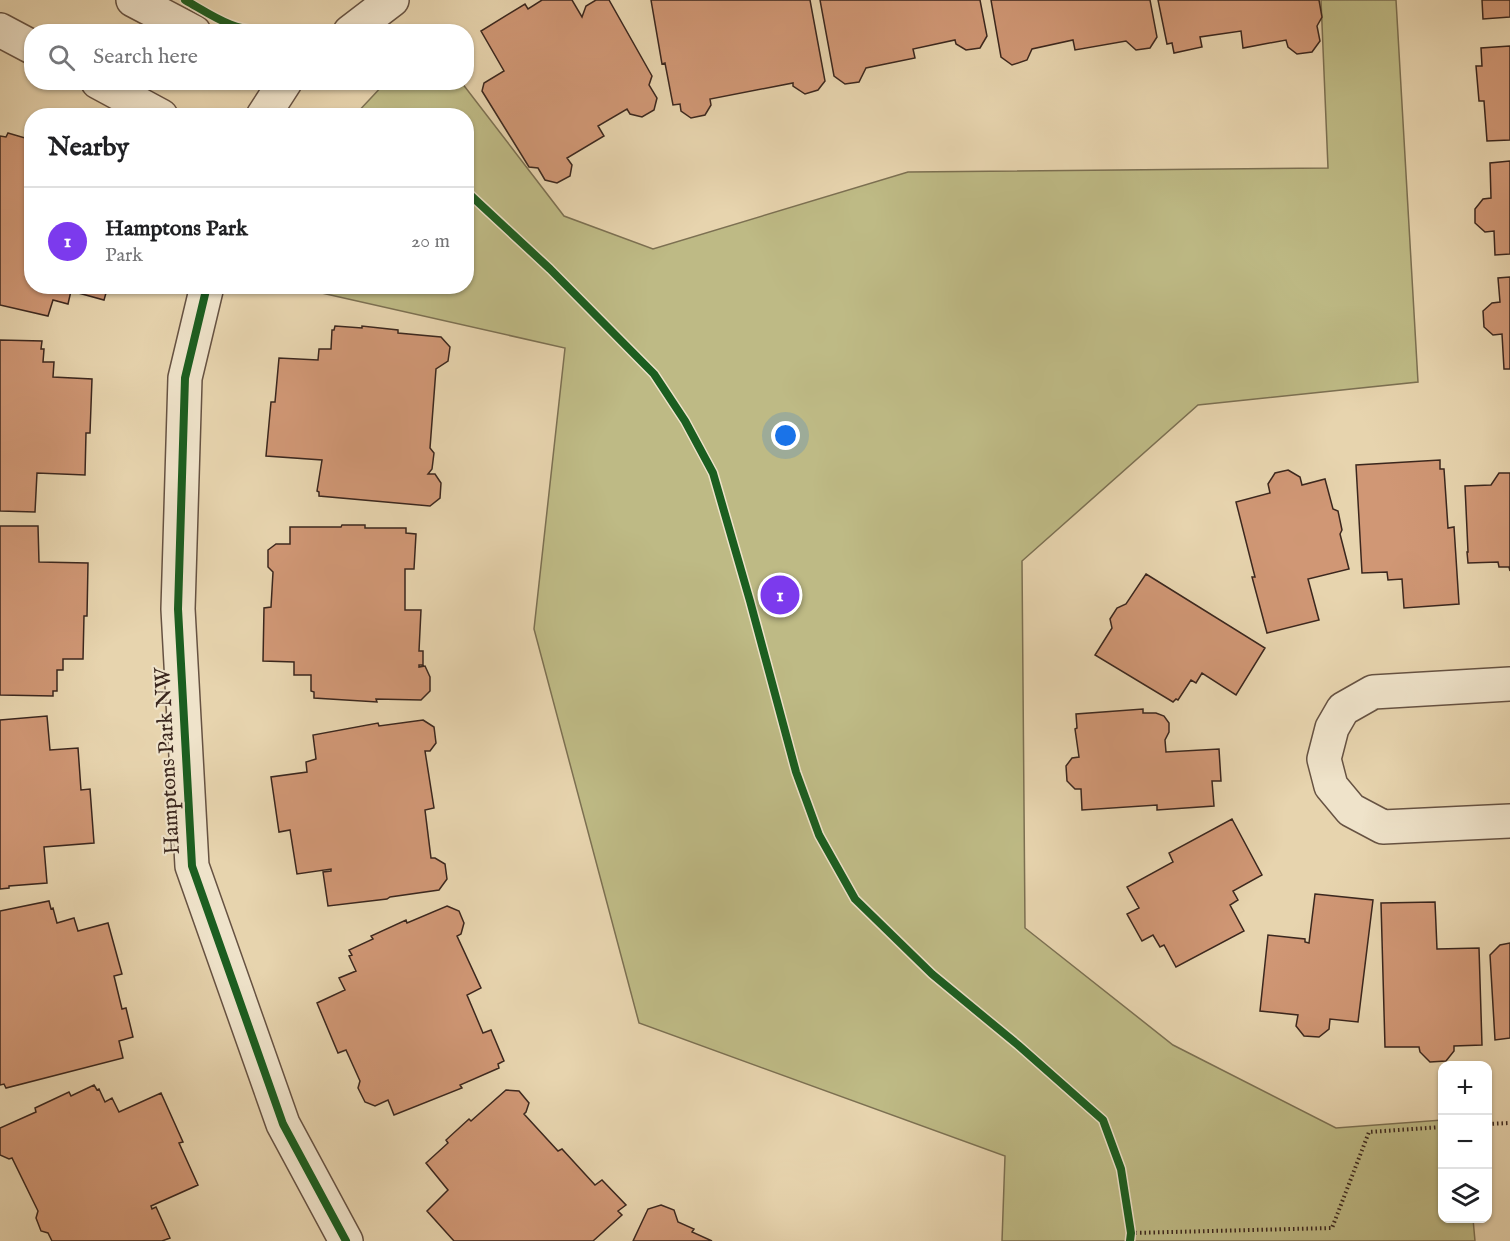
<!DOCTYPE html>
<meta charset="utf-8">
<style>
body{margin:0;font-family:"IM FELL English",serif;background:#f2f2f2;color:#202124}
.controls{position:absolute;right:18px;bottom:18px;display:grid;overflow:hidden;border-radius:12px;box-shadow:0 2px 4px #0004}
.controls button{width:54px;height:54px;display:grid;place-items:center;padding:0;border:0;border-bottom:2px solid #e0e0e0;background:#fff;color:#202124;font:30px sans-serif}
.you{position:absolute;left:786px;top:436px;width:21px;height:21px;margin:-15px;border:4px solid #fff;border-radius:50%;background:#1a73e8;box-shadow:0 0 0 9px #1a73e833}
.badge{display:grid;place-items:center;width:39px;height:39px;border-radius:50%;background:#7c3aed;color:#fff;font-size:20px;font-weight:700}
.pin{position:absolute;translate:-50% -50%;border:3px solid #fff;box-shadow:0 2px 6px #0006}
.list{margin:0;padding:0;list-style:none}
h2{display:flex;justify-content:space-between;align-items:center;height:78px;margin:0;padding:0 24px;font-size:26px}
h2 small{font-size:20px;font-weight:400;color:#757577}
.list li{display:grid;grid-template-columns:39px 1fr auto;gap:18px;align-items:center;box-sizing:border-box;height:108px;padding:0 24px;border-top:2px solid #e0e0e0}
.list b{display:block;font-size:22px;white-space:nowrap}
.list p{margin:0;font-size:20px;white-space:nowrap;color:#757577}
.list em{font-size:20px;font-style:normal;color:#757577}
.icon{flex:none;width:33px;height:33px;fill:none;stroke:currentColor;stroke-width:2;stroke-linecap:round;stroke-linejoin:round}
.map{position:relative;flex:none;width:1510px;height:1241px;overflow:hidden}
.search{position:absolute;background:#fff;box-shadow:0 2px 4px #0004;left:24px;top:24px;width:450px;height:66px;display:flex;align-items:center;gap:15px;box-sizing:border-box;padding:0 21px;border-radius:24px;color:#757577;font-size:22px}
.panel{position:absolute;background:#fff;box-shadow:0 2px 4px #0004;left:24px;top:108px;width:450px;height:186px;border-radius:24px}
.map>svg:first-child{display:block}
.green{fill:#beba85;stroke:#7c7052;stroke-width:1.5}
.building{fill:#d09775;stroke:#3b271e;stroke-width:1.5}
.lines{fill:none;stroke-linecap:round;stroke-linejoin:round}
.minor-casing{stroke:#665242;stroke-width:36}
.path{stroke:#3b271e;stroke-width:4;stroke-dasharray:1.5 3;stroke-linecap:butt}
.minor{stroke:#efe3ca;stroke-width:33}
.cycleway-casing{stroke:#efe3ca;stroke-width:11}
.cycleway{stroke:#1b5e20;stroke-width:8}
.labels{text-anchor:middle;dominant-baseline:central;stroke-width:4.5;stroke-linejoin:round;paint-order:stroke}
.street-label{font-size:22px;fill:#3b271e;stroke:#efe3ca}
</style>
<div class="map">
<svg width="1510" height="1241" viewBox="0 0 1510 1241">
<rect width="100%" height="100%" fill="#e7d4ae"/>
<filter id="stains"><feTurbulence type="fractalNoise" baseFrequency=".00333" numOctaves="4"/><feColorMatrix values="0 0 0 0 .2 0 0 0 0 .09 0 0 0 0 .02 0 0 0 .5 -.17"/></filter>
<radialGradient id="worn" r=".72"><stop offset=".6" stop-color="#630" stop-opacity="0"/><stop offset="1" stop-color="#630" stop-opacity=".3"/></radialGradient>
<path class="green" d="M 1321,0 L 1396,0 L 1418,382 L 1198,405 L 1022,561 L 1025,928 L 1173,1045 L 1336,1128 L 1442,1120 L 1442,1218 L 1473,1219 L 1475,1241 L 1002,1241 L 1005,1156 L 639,1023 L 534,629 L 565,348 L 295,287 L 466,286 L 466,116 L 355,115 L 385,83 L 462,83 L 564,216 L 653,249 L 908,172 L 1328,168 Z"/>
<path class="building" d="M 542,0 L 572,0 L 582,17 L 586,6 L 596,0 L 609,0 L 652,76 L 649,85 L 657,98 L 654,110 L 642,117 L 630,114 L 627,109 L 598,126 L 604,136 L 567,158 L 572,165 L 570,176 L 557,183 L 545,180 L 538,168 L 529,167 L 482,91 L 484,83 L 504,71 L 481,31 L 525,4 L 528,9 Z
M 651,0 L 810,0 L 825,81 L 818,90 L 805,94 L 793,86 L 793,83 L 710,99 L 711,105 L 705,115 L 691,118 L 681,111 L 680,104 L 673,105 L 665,63 L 662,64 Z
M 820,0 L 980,0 L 987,36 L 980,48 L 966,50 L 956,44 L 955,40 L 913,49 L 915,58 L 866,68 L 859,82 L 845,84 L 834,76 Z
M 991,0 L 1150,0 L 1157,37 L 1150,48 L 1136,50 L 1126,41 L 1075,50 L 1073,40 L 1032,49 L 1027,60 L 1012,65 L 1001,57 Z
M 1158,0 L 1319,0 L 1322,17 L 1317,26 L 1320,41 L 1312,52 L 1297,54 L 1288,47 L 1286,40 L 1243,48 L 1241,31 L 1200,37 L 1202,47 L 1174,53 L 1172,43 L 1167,44 Z
M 1482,0 L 1510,0 L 1510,17 L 1483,19 Z
M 1510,46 L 1510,140 L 1487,141 L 1484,101 L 1479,101 L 1476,66 L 1482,66 L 1481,48 Z
M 8,133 L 32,140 L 32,286 L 108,286 L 104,300 L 71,291 L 68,304 L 53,300 L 48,316 L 0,305 L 0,136 L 6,137 Z
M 1510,161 L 1510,254 L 1495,255 L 1494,231 L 1485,232 L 1475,223 L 1475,209 L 1483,199 L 1491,198 L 1490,163 Z
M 1510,277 L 1510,369 L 1504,369 L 1502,334 L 1493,335 L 1484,327 L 1483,311 L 1492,303 L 1500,302 L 1498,278 Z
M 335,326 L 362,328 L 362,326 L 398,330 L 398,333 L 441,337 L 450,347 L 448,361 L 436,369 L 430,448 L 434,453 L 432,469 L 428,474 L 435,474 L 441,483 L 440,498 L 430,506 L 319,496 L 319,492 L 317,491 L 322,460 L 266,456 L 271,402 L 275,402 L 279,358 L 318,360 L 319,349 L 331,349 L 332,330 L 334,330 Z
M 0,340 L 42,341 L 41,349 L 44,349 L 43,362 L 54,362 L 53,377 L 92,379 L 90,433 L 86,433 L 85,475 L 37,473 L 35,512 L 0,511 Z
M 1440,460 L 1440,469 L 1444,469 L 1448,528 L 1454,527 L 1459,604 L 1404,608 L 1402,579 L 1388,580 L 1387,572 L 1362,573 L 1356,465 Z
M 1288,470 L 1300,477 L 1302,485 L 1325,479 L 1333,509 L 1338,511 L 1342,530 L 1340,534 L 1349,569 L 1308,579 L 1319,620 L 1267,633 L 1252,577 L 1255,577 L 1236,502 L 1270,493 L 1268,484 L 1275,473 Z
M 1499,473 L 1510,473 L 1510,571 L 1509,567 L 1499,567 L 1498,562 L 1468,563 L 1467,552 L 1468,552 L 1465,486 L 1491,485 Z
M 342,525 L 365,525 L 365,528 L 406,528 L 406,533 L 416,534 L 414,569 L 405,569 L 405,610 L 421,610 L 419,651 L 423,651 L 423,665 L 419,665 L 419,667 L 425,666 L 430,677 L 430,691 L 421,700 L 376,699 L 377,702 L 314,698 L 314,692 L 311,691 L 311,675 L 294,675 L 294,662 L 263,661 L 264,608 L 271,607 L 273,572 L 268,567 L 268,550 L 276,544 L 290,544 L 290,527 L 341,527 Z
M 0,526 L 38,526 L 39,562 L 88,563 L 87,616 L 84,616 L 83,659 L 63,659 L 63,670 L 57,670 L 57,691 L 53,691 L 53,696 L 0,695 Z
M 1146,574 L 1265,648 L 1236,695 L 1202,673 L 1196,683 L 1191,680 L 1178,700 L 1176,699 L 1173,702 L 1095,655 L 1112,628 L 1110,619 L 1117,608 L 1126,604 Z
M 1143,709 L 1143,713 L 1156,713 L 1164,716 L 1169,723 L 1169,732 L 1165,740 L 1166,752 L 1219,749 L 1221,781 L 1212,781 L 1214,806 L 1157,810 L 1157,805 L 1082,810 L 1081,789 L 1075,789 L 1067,781 L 1066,766 L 1072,758 L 1079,757 L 1075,729 L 1077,728 L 1076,714 Z
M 47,716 L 50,750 L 78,748 L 81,790 L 90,789 L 94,843 L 44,847 L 47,883 L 9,886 L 9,888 L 0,889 L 0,720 Z
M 423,720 L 434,727 L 436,743 L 430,751 L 425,751 L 434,808 L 425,810 L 431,858 L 435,858 L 445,864 L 447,879 L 439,890 L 390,897 L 387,899 L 328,906 L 323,872 L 331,871 L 331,869 L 297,874 L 290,830 L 279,832 L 271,777 L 307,772 L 306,762 L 316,759 L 313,735 L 378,723 L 379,726 Z
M 1232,819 L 1262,875 L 1233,891 L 1238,900 L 1230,905 L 1244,931 L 1176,967 L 1164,945 L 1160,947 L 1153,935 L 1142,941 L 1127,914 L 1139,908 L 1127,887 L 1173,862 L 1169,853 Z
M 1315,894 L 1373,900 L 1358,1022 L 1330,1019 L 1329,1029 L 1319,1037 L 1304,1036 L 1296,1026 L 1298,1015 L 1260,1011 L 1268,935 L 1305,939 L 1305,942 L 1309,943 Z
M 49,901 L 51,909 L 53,908 L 57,923 L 74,918 L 78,931 L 108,923 L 122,974 L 114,976 L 122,1009 L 126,1008 L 133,1037 L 119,1041 L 123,1058 L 6,1088 L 4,1084 L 0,1085 L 0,911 Z
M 1435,902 L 1437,949 L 1479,948 L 1482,1045 L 1454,1046 L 1454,1051 L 1446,1061 L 1430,1062 L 1420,1052 L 1419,1047 L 1385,1047 L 1381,903 Z
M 447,906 L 459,911 L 464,923 L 461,934 L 457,936 L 481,988 L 467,995 L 483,1033 L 491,1030 L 504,1061 L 498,1064 L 499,1068 L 460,1085 L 462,1088 L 394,1115 L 388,1100 L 375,1106 L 365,1102 L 358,1088 L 360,1081 L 346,1050 L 338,1053 L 317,1003 L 345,990 L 339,978 L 356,971 L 349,956 L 352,955 L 349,950 L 373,939 L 371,936 L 406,920 L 407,923 Z
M 1510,943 L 1510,1038 L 1495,1040 L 1490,955 L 1500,945 Z
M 94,1085 L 97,1090 L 99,1089 L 105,1102 L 112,1098 L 119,1112 L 161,1093 L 183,1142 L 179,1143 L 198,1185 L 151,1206 L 152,1209 L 156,1207 L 170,1238 L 162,1241 L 52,1241 L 48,1233 L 41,1231 L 36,1218 L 38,1211 L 12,1158 L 9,1159 L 0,1155 L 0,1128 L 36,1112 L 35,1108 L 69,1092 L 71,1096 Z
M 506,1090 L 519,1091 L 529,1103 L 526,1112 L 524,1114 L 558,1151 L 562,1149 L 595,1185 L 602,1180 L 626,1205 L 618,1211 L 622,1215 L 593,1241 L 454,1241 L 427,1211 L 448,1190 L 426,1163 L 448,1143 L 446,1140 L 469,1119 L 471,1121 Z
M 661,1205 L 674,1210 L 678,1222 L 694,1229 L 692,1232 L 712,1241 L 633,1241 L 648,1209 Z"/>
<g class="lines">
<g class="minor-casing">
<path id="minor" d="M 133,0 L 194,32
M 0,30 L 32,47
M 350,32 L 392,0
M 98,82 L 161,116
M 263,116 L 285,82
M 207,286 L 185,378 L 178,609 L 192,866 L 283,1124 L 346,1241
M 1510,684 L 1373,692 L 1343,709 L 1332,728 L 1324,759 L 1331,786 L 1351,810 L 1383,827 L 1510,821"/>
</g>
<path class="path" d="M 1488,1124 L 1510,1123
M 1131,1233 L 1332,1228 L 1369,1132 L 1442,1127"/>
<use href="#minor" class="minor"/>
<g class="cycleway-casing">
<path id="cycleway" d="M 185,0 C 218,19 231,30 271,32
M 466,191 L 550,269 L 654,374 L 685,421 L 713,473 L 750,601 L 796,772 L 819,835 L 855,899 L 932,974 L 1018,1045 L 1103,1120 L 1121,1169 L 1131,1233 L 1130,1241
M 207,286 L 185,378 L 178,609 L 192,866 L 283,1124 L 346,1241"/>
</g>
<use href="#cycleway" class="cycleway"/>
</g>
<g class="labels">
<g class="street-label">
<text transform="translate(168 761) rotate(-93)">Hamptons Park NW</text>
</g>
</g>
<rect width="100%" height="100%" filter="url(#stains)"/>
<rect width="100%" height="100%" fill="url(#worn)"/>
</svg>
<div class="controls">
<button>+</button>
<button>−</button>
<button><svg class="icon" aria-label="layers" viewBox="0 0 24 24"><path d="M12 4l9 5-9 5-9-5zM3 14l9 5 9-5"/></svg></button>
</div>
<div class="you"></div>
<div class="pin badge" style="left:780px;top:595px">1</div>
<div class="search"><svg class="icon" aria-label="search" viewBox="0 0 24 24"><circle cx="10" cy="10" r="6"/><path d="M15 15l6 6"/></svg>Search here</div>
<section class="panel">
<h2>Nearby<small></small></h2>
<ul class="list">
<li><span class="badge">1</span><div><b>Hamptons Park</b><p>Park</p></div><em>20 m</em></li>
</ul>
</section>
</div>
